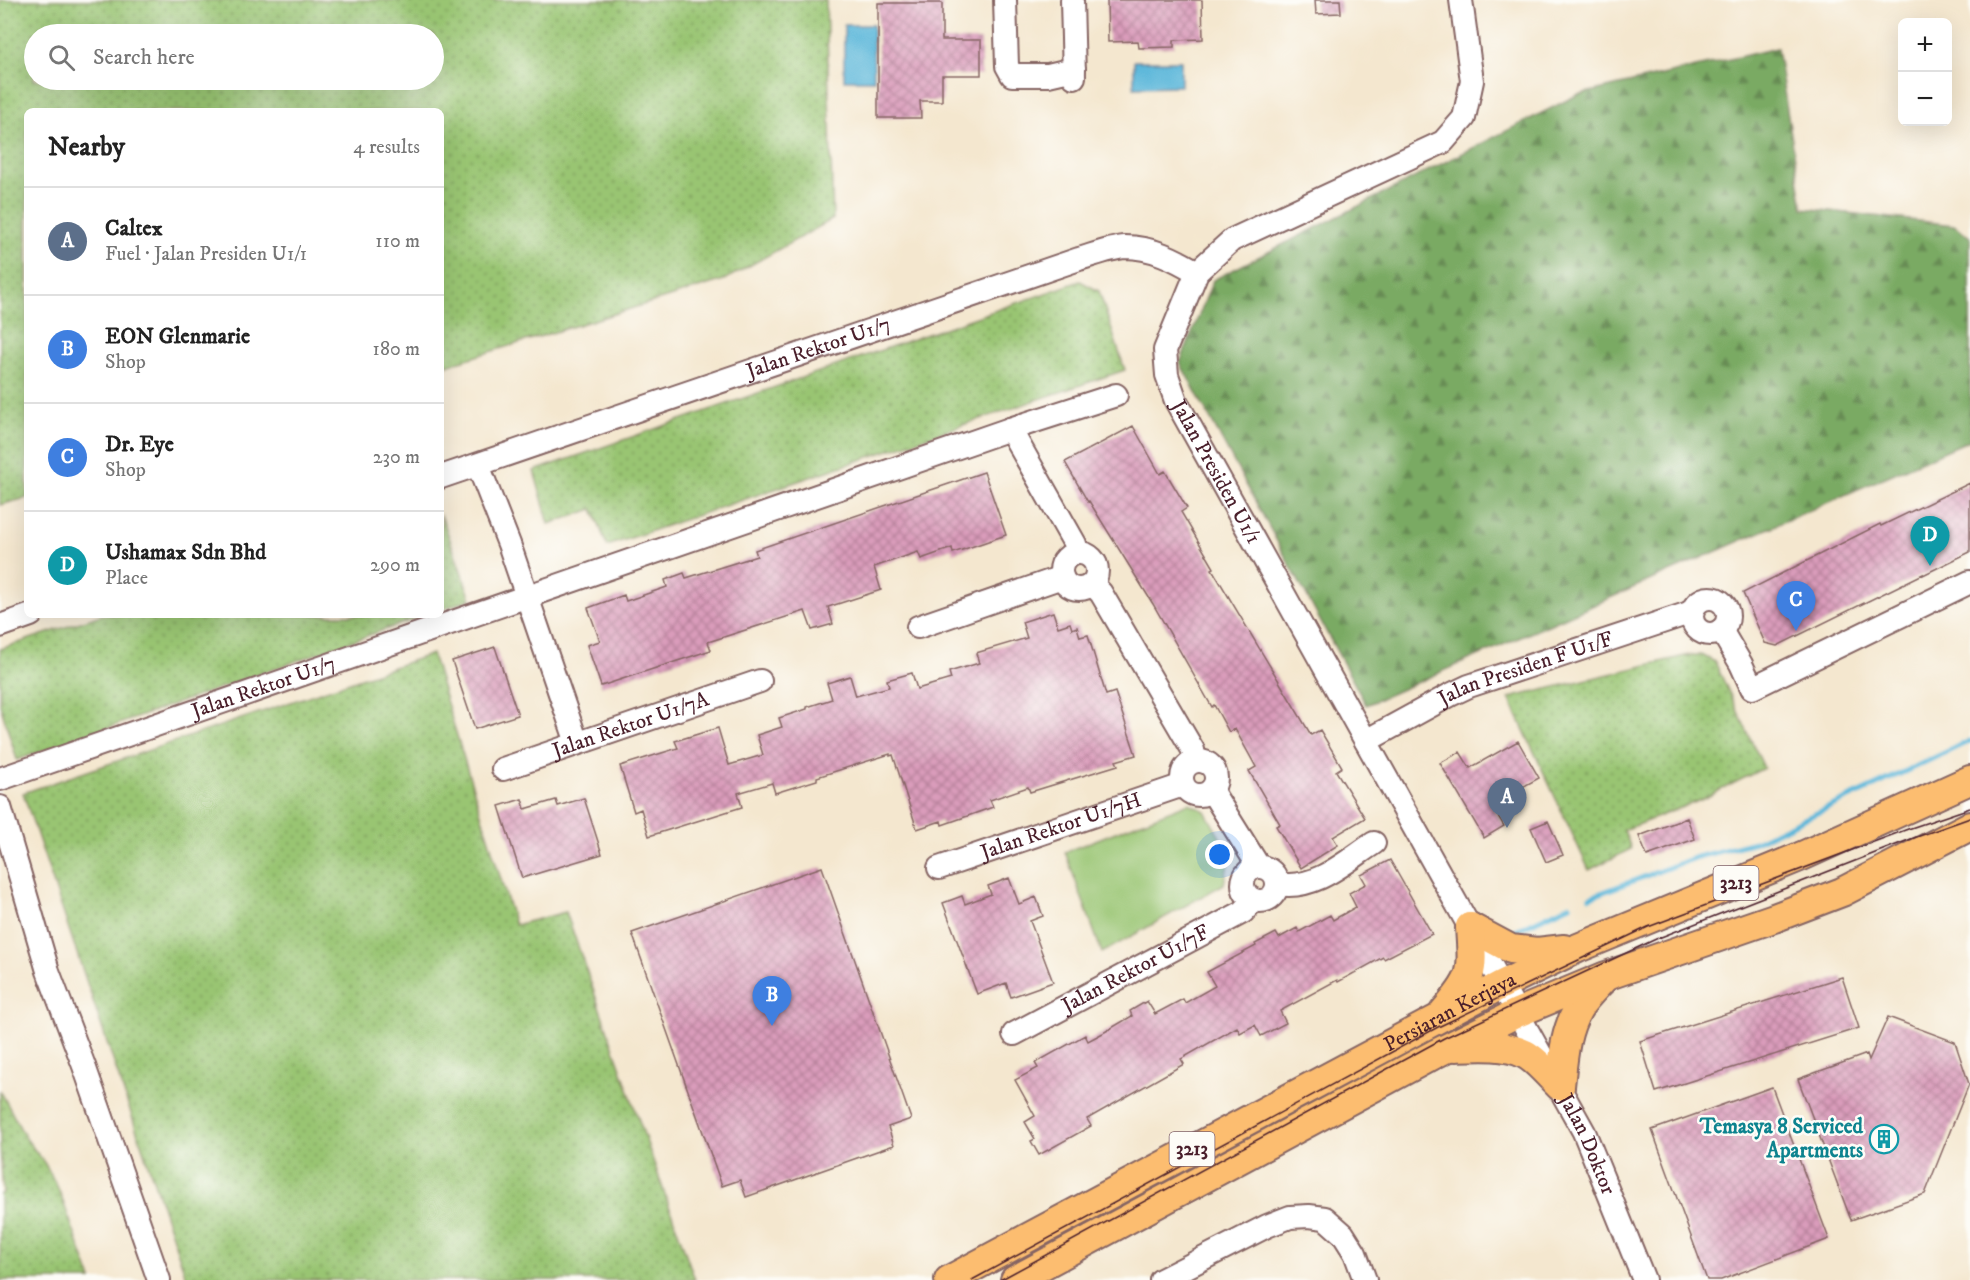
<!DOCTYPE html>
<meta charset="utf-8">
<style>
body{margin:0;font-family:"IM FELL DW Pica",serif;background:#f6f6f6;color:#222}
.controls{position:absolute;right:18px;top:18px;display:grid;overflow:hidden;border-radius:9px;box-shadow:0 6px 24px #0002}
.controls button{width:54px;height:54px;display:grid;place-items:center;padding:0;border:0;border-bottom:2px solid #e0e0e0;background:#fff;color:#222;font:30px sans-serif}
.you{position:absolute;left:1220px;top:855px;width:21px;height:21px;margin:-15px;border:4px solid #fff;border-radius:50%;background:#1a73e8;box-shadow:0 0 0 9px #1a73e833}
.badge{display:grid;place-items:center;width:39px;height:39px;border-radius:50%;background:#d1495b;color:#fff;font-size:20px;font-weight:700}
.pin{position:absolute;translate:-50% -50px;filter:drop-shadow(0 2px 3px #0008)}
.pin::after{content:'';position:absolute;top:32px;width:21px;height:18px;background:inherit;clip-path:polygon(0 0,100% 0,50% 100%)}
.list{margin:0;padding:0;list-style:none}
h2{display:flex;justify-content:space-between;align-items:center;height:78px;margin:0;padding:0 24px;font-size:26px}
h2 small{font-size:20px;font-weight:400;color:#767676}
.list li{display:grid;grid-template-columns:39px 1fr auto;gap:18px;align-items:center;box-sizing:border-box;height:108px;padding:0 24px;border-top:2px solid #e0e0e0}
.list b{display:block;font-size:22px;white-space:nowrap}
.list p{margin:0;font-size:20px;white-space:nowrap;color:#767676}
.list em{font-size:20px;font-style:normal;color:#767676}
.icon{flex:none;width:33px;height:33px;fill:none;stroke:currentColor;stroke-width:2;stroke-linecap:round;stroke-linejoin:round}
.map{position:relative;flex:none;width:1970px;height:1280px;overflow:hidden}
.search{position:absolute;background:#fff;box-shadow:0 6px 24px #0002;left:24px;top:24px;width:420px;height:66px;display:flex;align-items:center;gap:15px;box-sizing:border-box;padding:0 21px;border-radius:33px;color:#767676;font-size:22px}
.panel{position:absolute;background:#fff;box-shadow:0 6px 24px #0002;left:24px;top:108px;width:420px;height:510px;border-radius:9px}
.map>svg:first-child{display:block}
.grass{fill:url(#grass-dots);stroke:#72724e;stroke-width:1.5;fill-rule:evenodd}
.forest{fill:url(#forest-firs);stroke:#626448;stroke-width:1.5}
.green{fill:#99c572;stroke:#72724e;stroke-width:1.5}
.water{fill:#5cb7da;stroke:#536b82;stroke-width:1.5}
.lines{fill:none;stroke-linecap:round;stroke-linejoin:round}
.stream{stroke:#5cb7da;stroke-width:5}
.building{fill:url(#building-cross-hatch)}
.minor-casing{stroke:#866564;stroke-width:26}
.major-casing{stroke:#866564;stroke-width:32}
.minor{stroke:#fff;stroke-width:22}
.major{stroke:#fcbd6f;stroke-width:28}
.tram{stroke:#4a1f2b;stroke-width:1.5}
.labels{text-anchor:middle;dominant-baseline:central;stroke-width:5;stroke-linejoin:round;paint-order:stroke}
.shield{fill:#fdfcf7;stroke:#806168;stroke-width:1.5}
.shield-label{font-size:20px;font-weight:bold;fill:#4a1f2b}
.street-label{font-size:21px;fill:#4a1f2b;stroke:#fdfcf7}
.culture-label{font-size:21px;font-weight:bold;fill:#0d838f;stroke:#fdfcf7;text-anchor:end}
</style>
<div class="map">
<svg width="1970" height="1280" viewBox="0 0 1970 1280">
<defs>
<pattern id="grass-dots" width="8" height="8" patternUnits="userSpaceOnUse" patternTransform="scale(1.5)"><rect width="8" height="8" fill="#99c572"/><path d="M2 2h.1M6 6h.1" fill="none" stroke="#7f9f5e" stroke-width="1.8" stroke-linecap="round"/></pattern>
<pattern id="forest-firs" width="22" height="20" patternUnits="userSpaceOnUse" patternTransform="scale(1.5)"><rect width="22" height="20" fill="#7aaa64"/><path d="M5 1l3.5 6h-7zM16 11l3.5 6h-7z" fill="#668a53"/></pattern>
<pattern id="building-cross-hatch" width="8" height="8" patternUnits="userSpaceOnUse" patternTransform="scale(1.5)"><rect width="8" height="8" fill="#da9cbb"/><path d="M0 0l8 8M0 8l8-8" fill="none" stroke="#b37f98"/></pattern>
</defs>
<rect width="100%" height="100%" fill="#fdfcf7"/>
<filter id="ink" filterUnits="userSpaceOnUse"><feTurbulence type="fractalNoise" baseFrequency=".0167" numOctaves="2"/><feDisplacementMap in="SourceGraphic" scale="12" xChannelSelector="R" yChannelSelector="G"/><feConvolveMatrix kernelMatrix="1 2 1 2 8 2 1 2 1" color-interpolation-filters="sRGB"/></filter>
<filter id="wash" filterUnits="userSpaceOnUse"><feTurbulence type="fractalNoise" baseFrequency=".008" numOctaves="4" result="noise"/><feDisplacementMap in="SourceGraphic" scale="24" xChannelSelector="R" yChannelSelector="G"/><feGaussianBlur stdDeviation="1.35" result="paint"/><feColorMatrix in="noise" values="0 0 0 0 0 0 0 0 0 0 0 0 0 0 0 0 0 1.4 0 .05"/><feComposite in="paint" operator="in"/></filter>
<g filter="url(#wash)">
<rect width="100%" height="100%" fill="#f4e7cf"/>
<path class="grass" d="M 0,0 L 826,0 L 833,219 L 724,280 L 441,367 L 441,111 L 27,111 L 27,498 L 0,505 ZM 434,34 L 434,80 L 34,80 L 34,34 Z
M 1080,281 L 1099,291 L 1125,370 L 607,546 L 593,509 L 549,524 L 534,471 Z
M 441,515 L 471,599 L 441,610 Z
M 101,615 L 426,615 L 17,760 L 0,705 L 0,649 Z
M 432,654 L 515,925 L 566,912 L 695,1280 L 187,1280 L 23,793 Z
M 1689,655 L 1702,655 L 1715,662 L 1764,768 L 1701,800 L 1624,830 L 1631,849 L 1589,870 L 1509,698 Z
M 0,1090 L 25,1137 L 45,1164 L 58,1188 L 92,1280 L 0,1280 L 0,1194 L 3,1193 L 0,1146 Z"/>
<path class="forest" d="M 1777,48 L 1803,208 L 1954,225 L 1970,237 L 1970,440 L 1366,705 L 1180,363 L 1213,280 L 1577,95 Z"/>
<path class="green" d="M 1189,803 L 1205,811 L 1230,855 L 1224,884 L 1102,953 L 1065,852 Z"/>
<path class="water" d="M 844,25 L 873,25 L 874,80 L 844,80 Z
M 1134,61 L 1181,61 L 1181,86 L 1134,87 Z"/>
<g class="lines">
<path class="stream" d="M 1590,897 L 1697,857 L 1755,842 L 1970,741
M 1514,931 L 1570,905"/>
</g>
<g id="blocks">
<path class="building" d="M 1107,0 L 1202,0 L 1203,39 L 1174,40 L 1174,47 L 1139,48 L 1138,41 L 1108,42 Z
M 1315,0 L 1340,0 L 1341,13 L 1316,14 Z
M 878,3 L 942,3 L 942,40 L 981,40 L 981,75 L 942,75 L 942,101 L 920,101 L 921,118 L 878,118 Z
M 1133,426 L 1160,474 L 1165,471 L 1187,508 L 1181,512 L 1214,568 L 1212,569 L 1311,735 L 1320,730 L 1342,767 L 1336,771 L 1365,818 L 1333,837 L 1338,845 L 1301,868 L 1276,826 L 1280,824 L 1249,771 L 1256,767 L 1235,729 L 1229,732 L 1214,705 L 1212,707 L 1153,604 L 1089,501 L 1088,502 L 1065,462 Z
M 984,472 L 1006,535 L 953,553 L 952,548 L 921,559 L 918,552 L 874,567 L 881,590 L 828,607 L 833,624 L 812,630 L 805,611 L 708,642 L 711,650 L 601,686 L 587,645 L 600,641 L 588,608 L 624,595 L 626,601 L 667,587 L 665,580 L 684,573 L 686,578 L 757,556 L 755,550 Z
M 1970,483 L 1970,552 L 1923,575 L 1923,574 L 1777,646 L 1765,643 L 1743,593 L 1880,524 L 1881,526 Z
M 1053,612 L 1058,627 L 1070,623 L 1072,629 L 1077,627 L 1080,637 L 1088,635 L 1106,695 L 1115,692 L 1136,755 L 1116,761 L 1118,765 L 1030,792 L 1028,787 L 990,800 L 993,807 L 962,818 L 942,825 L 941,821 L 917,829 L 893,755 L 890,756 L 890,754 L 817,777 L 817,780 L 775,793 L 772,783 L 738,793 L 742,807 L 649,836 L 641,809 L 634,812 L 620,766 L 678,748 L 675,741 L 718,728 L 729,765 L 763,755 L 757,735 L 782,727 L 779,718 L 807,709 L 807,707 L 832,699 L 827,683 L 850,676 L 856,696 L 889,687 L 887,680 L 912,673 L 917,689 L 951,679 L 949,672 L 979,663 L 976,653 L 1027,638 L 1022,622 Z
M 495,647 L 518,715 L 475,729 L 452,661 Z
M 1518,741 L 1539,778 L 1491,804 L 1504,826 L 1484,838 L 1440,763 L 1460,752 L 1470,768 Z
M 584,798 L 602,854 L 522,878 L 499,806 L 522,799 L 525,809 L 556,800 L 558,806 Z
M 1687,818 L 1695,839 L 1647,856 L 1639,836 Z
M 1548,821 L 1563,855 L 1546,862 L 1531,828 Z
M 1390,860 L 1432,934 L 1384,959 L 1383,957 L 1338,982 L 1337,980 L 1280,1011 L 1286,1023 L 1261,1036 L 1255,1025 L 1240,1033 L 1237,1027 L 1181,1059 L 1184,1064 L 1087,1119 L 1091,1126 L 1039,1155 L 1031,1141 L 1035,1139 L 1025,1122 L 1035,1116 L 1015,1080 L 1038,1068 L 1035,1063 L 1085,1035 L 1088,1041 L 1103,1033 L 1132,1016 L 1130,1011 L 1147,1001 L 1155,1014 L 1183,999 L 1185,1003 L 1215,986 L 1207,972 L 1256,946 L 1255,944 L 1276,933 L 1279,938 L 1297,928 L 1299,932 L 1330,915 L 1333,920 L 1356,907 L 1349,893 L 1366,884 L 1361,875 Z
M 822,867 L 911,1119 L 888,1127 L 894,1145 L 746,1197 L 740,1180 L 722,1186 L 632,933 Z
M 1009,878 L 1019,904 L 1036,897 L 1043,916 L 1030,921 L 1053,982 L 1011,997 L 1006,983 L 977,994 L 943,903 L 962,896 L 965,904 L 991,894 L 988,886 Z
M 1842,977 L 1859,1028 L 1656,1092 L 1640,1041 Z
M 1888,1017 L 1955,1042 L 1969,1084 L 1925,1194 L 1851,1220 L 1798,1079 L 1867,1054 L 1869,1060 Z
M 1772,1087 L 1829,1239 L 1721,1280 L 1707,1280 L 1652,1130 Z"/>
</g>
</g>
<g filter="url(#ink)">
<use href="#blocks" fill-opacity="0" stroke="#866564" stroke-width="1.5"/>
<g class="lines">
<g class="minor-casing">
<g id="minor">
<path d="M 1005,0 L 1007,66 L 1012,75 L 1048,75 L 1074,69"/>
<path d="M 1072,0 L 1074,77"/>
<path id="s1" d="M 1461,0 L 1472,81 L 1464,118 L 1443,142 L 1232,240 L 1197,272 L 1165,350 L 1167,375 L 1176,401 L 1584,1132 L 1644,1280"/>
<path d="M 1010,429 L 1075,544 L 1077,553"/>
<path d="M 478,465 L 509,544 L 577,743"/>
<path id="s2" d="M 441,477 L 1079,259 C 1093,255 1111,248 1125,247 C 1152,247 1175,259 1197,272"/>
<circle cx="1079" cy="571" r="18"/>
<path d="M 1092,584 L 1101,593 L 1193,750 L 1195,761"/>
<circle cx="1710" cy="616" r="18"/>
<path d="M 0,626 L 31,615"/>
<path d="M 918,627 L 1062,577"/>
<path d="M 1721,630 L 1741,664 L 1752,688 L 1970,582"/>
<path id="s3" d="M 1366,741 L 1450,695 L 1469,686 L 1692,612"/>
<circle cx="1199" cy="778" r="17"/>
<path id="s4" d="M 503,769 L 760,681"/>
<path id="s5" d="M 0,779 L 1010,429 L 1116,395"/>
<path d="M 1211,790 L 1259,867"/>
<path d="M 0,807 L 48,971 L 84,1066 L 159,1280"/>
<circle cx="1260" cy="884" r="17"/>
<path id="s6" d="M 939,868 L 1183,785"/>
<path d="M 1278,884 C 1314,891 1345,862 1374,843"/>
<path id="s7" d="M 1014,1034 L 1243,912 L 1254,900"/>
<path d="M 1161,1280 L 1267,1226 L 1290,1217 L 1309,1216 L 1325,1218 L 1343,1234 L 1355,1253 L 1365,1280"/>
</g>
</g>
<g class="major-casing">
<g id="major">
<path d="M 1470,927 L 1511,949 L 1537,952 L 1564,949"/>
<path d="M 1444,1012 C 1475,976 1473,973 1470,927"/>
<path d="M 1456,1047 C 1477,1046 1506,1044 1525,1054 C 1537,1060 1550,1077 1560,1086"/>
<path d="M 1560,1086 C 1563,1060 1564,1033 1578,1009 C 1584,998 1596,987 1605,977"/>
<path id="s8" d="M 949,1280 L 1501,985 L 1578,948 L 1802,856 L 1970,780"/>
<path d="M 1015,1280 L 1435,1054 L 1517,1013 L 1606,976 L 1774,918 L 1842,892 L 1970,826"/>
</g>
</g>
<use href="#minor" class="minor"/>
<use href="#major" class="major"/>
<path class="tram" d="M 972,1280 L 1438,1027 L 1648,927 L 1908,829 L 1970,808
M 1000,1280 L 1444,1038 L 1656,939 L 1911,839 L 1970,818"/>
</g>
</g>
<defs>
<g id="building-ring" transform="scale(1.5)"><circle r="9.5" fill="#fdfcf7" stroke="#0f9aa8" stroke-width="1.5"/><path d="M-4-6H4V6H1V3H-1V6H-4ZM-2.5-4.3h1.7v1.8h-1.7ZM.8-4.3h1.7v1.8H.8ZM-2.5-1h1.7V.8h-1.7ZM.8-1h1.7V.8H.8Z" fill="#0f9aa8"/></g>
</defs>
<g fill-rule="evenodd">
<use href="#building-ring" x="1884" y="1139"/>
</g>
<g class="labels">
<g class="shield">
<rect x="1713.5" y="866" width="45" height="34" rx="4.5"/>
<rect x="1169.5" y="1132" width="45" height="34" rx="4.5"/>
</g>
<g class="shield-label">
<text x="1736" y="883">3213</text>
<text x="1192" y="1149">3213</text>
</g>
<g class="street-label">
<text stroke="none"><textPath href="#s2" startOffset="399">Jalan Rektor U1/7</textPath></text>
<text stroke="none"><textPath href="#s1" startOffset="650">Jalan Presiden U1/1</textPath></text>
<text stroke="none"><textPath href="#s3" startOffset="176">Jalan Presiden F U1/F</textPath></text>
<text stroke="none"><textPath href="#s5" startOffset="279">Jalan Rektor U1/7</textPath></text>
<text stroke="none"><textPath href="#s4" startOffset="135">Jalan Rektor U1/7A</textPath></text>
<text stroke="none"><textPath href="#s6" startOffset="129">Jalan Rektor U1/7H</textPath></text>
<text stroke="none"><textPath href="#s7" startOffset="138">Jalan Rektor U1/7F</textPath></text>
<text stroke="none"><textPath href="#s8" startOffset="568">Persiaran Kerjaya</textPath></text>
<text stroke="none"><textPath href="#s1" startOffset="1418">Jalan Doktor</textPath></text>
</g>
<g class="culture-label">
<text x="1863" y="1127">Temasya 8 Serviced<tspan x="1863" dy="24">Apartments</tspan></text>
</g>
</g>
</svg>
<div class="controls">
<button>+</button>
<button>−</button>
</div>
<div class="you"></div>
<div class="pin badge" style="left:1507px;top:828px;background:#5c6f8a">A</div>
<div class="pin badge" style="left:772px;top:1026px;background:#3f7fe0">B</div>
<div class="pin badge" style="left:1796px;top:631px;background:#3f7fe0">C</div>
<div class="pin badge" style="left:1930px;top:566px;background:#0f9aa8">D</div>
<div class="search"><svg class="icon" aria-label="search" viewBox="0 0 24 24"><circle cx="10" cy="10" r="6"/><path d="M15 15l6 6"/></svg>Search here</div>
<section class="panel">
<h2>Nearby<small>4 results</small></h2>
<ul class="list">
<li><span class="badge" style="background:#5c6f8a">A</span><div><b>Caltex</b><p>Fuel · Jalan Presiden U1/1</p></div><em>110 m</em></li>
<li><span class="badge" style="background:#3f7fe0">B</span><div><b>EON Glenmarie</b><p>Shop</p></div><em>180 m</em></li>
<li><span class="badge" style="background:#3f7fe0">C</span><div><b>Dr. Eye</b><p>Shop</p></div><em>230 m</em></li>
<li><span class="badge" style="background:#0f9aa8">D</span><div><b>Ushamax Sdn Bhd</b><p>Place</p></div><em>290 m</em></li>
</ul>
</section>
</div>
